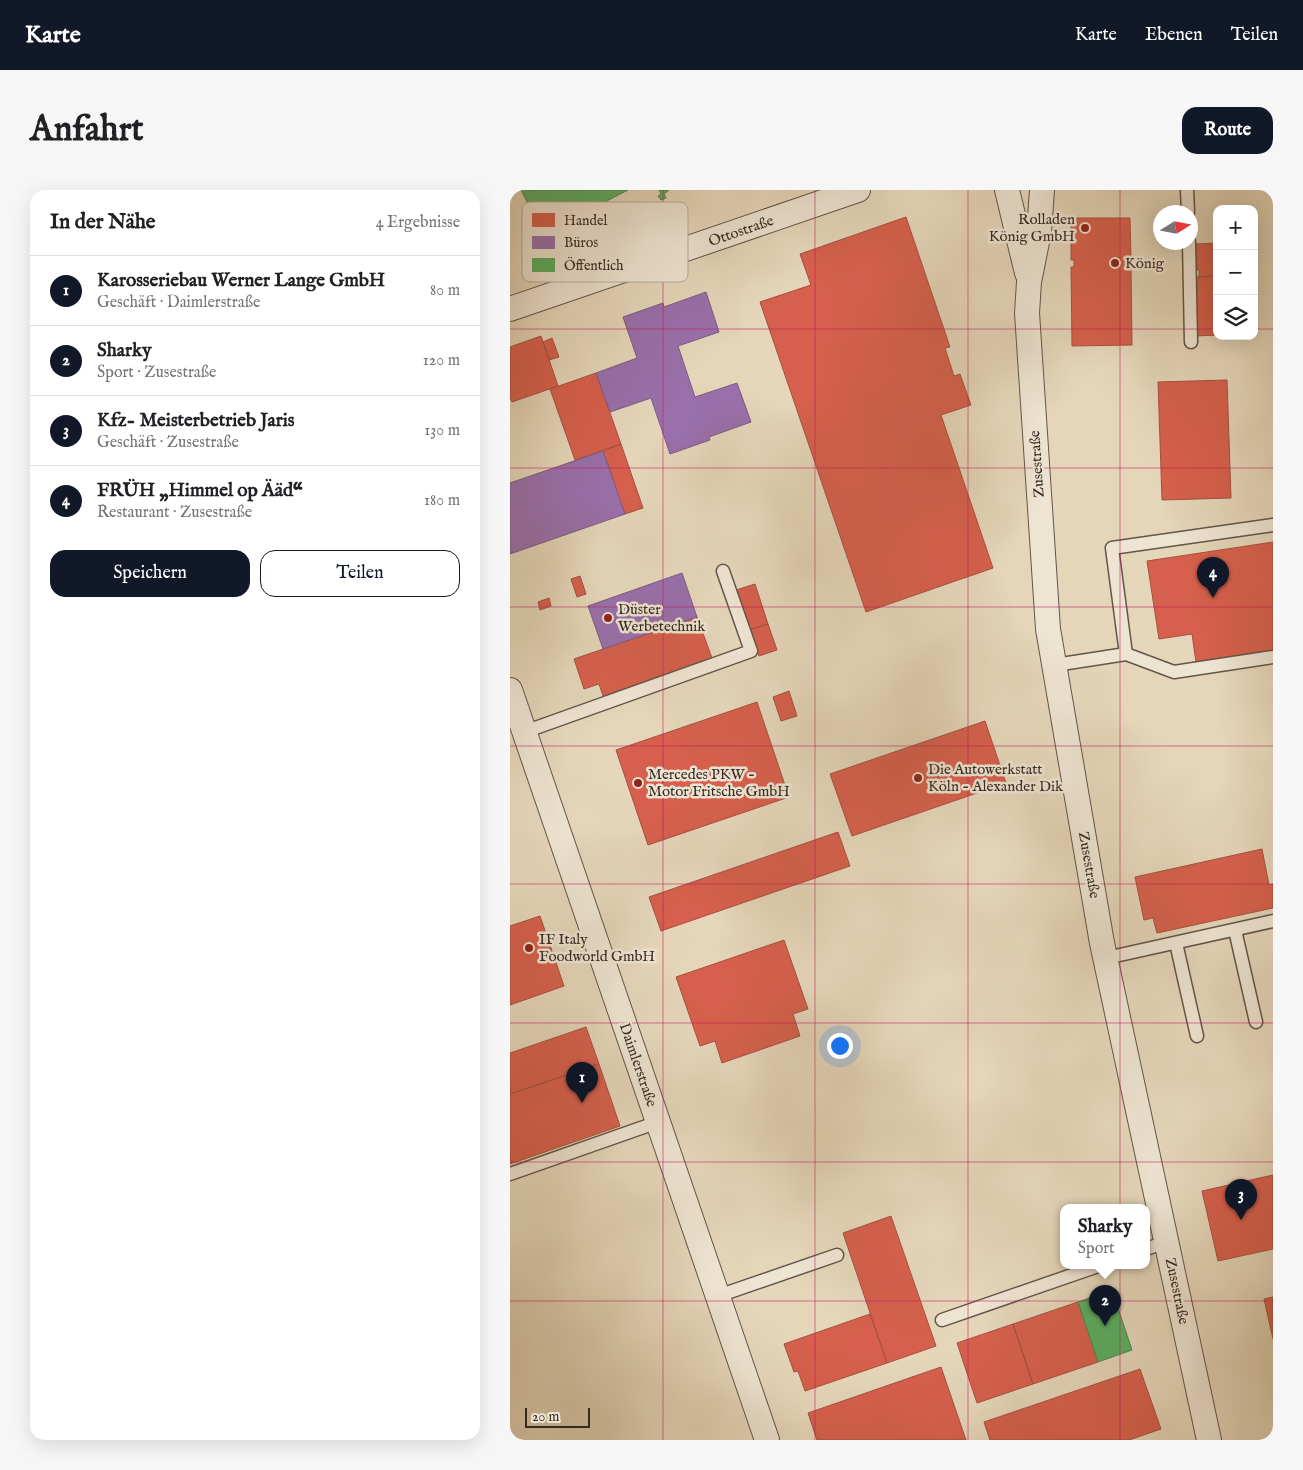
<!DOCTYPE html>
<html lang="de">
<meta charset="utf-8">
<style>
body{margin:0;font-family:"IM FELL English",serif;background:#f6f6f6;color:#202124}
.controls{position:absolute;right:15px;top:15px;display:grid;overflow:hidden;border-radius:10px;box-shadow:0 5px 20px #0002}
.controls button{width:45px;height:45px;display:grid;place-items:center;padding:0;border:0;border-bottom:1px solid #e0e0e0;background:#fff;color:#202124;font:25px sans-serif}
.compass{position:absolute;left:643px;top:15px;width:45px;height:45px;border-radius:50%;background:#fff;box-shadow:0 5px 20px #0002;rotate:79deg}
.scale{position:absolute;left:15px;bottom:12px;width:65px;box-sizing:border-box;padding-left:5px;border:2px solid #372a23;border-top:0;font-size:14px;line-height:18px;white-space:nowrap;color:#372a23;-webkit-text-stroke:4px #eee4d2;paint-order:stroke}
.you{position:absolute;left:329px;top:855px;width:18px;height:18px;margin:-12px;border:4px solid #fff;border-radius:50%;background:#1a73e8;box-shadow:0 0 0 8px #1a73e833}
.badge{display:grid;place-items:center;width:32px;height:32px;border-radius:50%;background:#111827;color:#fff;font-size:16px;font-weight:700}
.pin{position:absolute;translate:-50% -41px;filter:drop-shadow(0 1px 2px #0008)}
.pin::after{content:'';position:absolute;top:26px;width:18px;height:15px;background:inherit;clip-path:polygon(0 0,100% 0,50% 100%)}
.popup{position:absolute;left:550px;top:1014px;width:90px;height:65px;box-sizing:border-box;display:grid;place-content:center;border-radius:10px;background:#fff;filter:drop-shadow(0 1px 4px #0005);font-size:16px;white-space:nowrap;color:#757577}
.popup b{font-size:19px;color:#202124}
.popup::after{content:'';position:absolute;left:50%;top:100%;margin-left:-10px;border:10px solid transparent;border-top-color:#fff}
.list{margin:0;padding:0;list-style:none}
h2{display:flex;justify-content:space-between;align-items:center;height:65px;margin:0;padding:0 20px;font-size:21px}
h2 small{font-size:16px;font-weight:400;color:#757577}
.list li{display:grid;grid-template-columns:32px 1fr auto;gap:15px;align-items:center;box-sizing:border-box;height:70px;padding:0 20px;border-top:1px solid #e0e0e0}
.list b{display:block;font-size:19px;white-space:nowrap}
.list p{margin:0;font-size:16px;white-space:nowrap;color:#757577}
.list em{font-size:16px;font-style:normal;color:#757577}
.actions{display:flex;gap:10px;padding:15px 20px}
.actions a{flex:1;padding:11px 0;border:1px solid #111827;border-radius:15px;text-align:center;font-size:18px;color:#111827}
.actions .main{background:#111827;color:#fff}
.icon{flex:none;width:28px;height:28px;fill:none;stroke:currentColor;stroke-width:2;stroke-linecap:round;stroke-linejoin:round}
.map{position:relative;flex:none;width:763px;height:1250px;overflow:hidden;border-radius:15px}
header{display:flex;align-items:center;gap:30px;box-sizing:border-box;height:70px;padding:0 25px;background:#111827;color:#fff}
header strong{font-size:24px}
nav{display:flex;gap:28px;margin-inline-start:auto;font-size:18px}
.intro{display:flex;align-items:center;justify-content:space-between;box-sizing:border-box;height:120px;padding:0 30px}
h1{margin:0;font-size:35px}
.button{padding:12px 22px;border-radius:15px;background:#111827;color:#fff;font-size:18px;font-weight:700}
main{display:flex;gap:30px;padding:0 30px}
aside{flex:1;background:#fff;border-radius:15px;box-shadow:0 5px 20px #0002}
.map>svg:first-child{display:block}
.shops{fill:#d6604d;stroke:#a65040}
.offices{fill:#9970ab;stroke:#7c5b82}
.public{fill:#5aae61;stroke:#50864e}
.lines{fill:none;stroke-linecap:round;stroke-linejoin:round}
.service-casing{stroke:#625549;stroke-width:15}
.minor-casing{stroke:#625549;stroke-width:26}
.service{stroke:#eee4d2;stroke-width:12}
.minor{stroke:#eee4d2;stroke-width:24}
.grid{fill:none;stroke:#c2185b;stroke-width:1;stroke-opacity:0.55}
.poi-dot{fill:#8f2418;stroke:#eee4d2;stroke-width:2}
.labels{text-anchor:middle;dominant-baseline:central;stroke-width:5;stroke-linejoin:round;paint-order:stroke}
.poi-label{font-size:15px;fill:#372a23;stroke:#eee4d2;text-anchor:start}
.street-label{font-size:15px;fill:#372a23;stroke:#eee4d2}
.key{fill:#eee4d2;stroke:#b7ac9e;stroke-width:1}
.key-label{font-size:14px;fill:#372a23}
</style>
<header>
<strong>Karte</strong>
<nav><a>Karte</a><a>Ebenen</a><a>Teilen</a></nav>
</header>
<div class="intro"><h1>Anfahrt</h1><a class="button">Route</a></div>
<main>
<aside>
<h2>In der Nähe<small>4 Ergebnisse</small></h2>
<ul class="list">
<li><span class="badge">1</span><div><b>Karosseriebau Werner Lange GmbH</b><p>Geschäft · Daimlerstraße</p></div><em>80 m</em></li>
<li><span class="badge">2</span><div><b>Sharky</b><p>Sport · Zusestraße</p></div><em>120 m</em></li>
<li><span class="badge">3</span><div><b>Kfz- Meisterbetrieb Jaris</b><p>Geschäft · Zusestraße</p></div><em>130 m</em></li>
<li><span class="badge">4</span><div><b>FRÜH „Himmel op Ääd“</b><p>Restaurant · Zusestraße</p></div><em>180 m</em></li>
</ul>
<div class="actions"><a class="main">Speichern</a><a>Teilen</a></div>
</aside>
<div class="map">
<svg width="763" height="1250" viewBox="0 0 763 1250">
<rect width="100%" height="100%" fill="#e5d6ba"/>
<filter id="stains"><feTurbulence type="fractalNoise" baseFrequency=".004" numOctaves="4"/><feColorMatrix values="0 0 0 0 .2 0 0 0 0 .09 0 0 0 0 .02 0 0 0 .5 -.17"/></filter>
<radialGradient id="worn" r=".72"><stop offset=".6" stop-color="#630" stop-opacity="0"/><stop offset="1" stop-color="#630" stop-opacity=".3"/></radialGradient>
<path class="shops" d="M 396,27 L 440,157 L 435,158 L 444,186 L 450,184 L 461,215 L 431,225 L 483,378 L 356,422 L 250,112 L 301,95 L 290,64 Z
M 561,28 L 620,28 L 621,69 L 617,69 L 617,77 L 621,76 L 622,155 L 562,156 L 561,77 L 564,77 L 564,70 L 561,70 Z
M 707,53 L 707,86 L 689,87 L 689,80 L 687,80 L 686,54 Z
M 707,86 L 707,145 L 686,146 L 684,87 Z
M 31,146 L 48,196 L 2,212 L 0,207 L 0,157 Z
M 42,148 L 49,167 L 39,170 L 33,152 Z
M 86,183 L 111,254 L 65,270 L 40,199 Z
M 717,190 L 721,308 L 652,310 L 648,192 Z
M 111,254 L 133,318 L 115,324 L 93,261 Z
M 763,352 L 763,460 L 686,472 L 682,444 L 649,449 L 637,371 Z
M 70,386 L 76,404 L 67,407 L 61,389 Z
M 245,394 L 258,434 L 239,440 L 226,400 Z
M 39,408 L 41,416 L 30,420 L 28,412 Z
M 187,427 L 202,468 L 93,506 L 89,494 L 74,499 L 64,469 Z
M 258,434 L 267,460 L 249,466 L 239,440 Z
M 279,501 L 287,526 L 271,531 L 263,507 Z
M 247,512 L 279,607 L 138,655 L 106,560 Z
M 475,531 L 496,593 L 342,646 L 320,584 Z
M 328,642 L 340,676 L 151,741 L 139,707 Z
M 752,659 L 759,695 L 763,694 L 763,718 L 647,743 L 643,728 L 634,730 L 625,687 Z
M 30,726 L 54,796 L 0,815 L 0,736 Z
M 274,750 L 298,819 L 283,824 L 290,846 L 212,873 L 205,851 L 190,856 L 166,787 Z
M 76,837 L 89,874 L 0,904 L 0,863 Z
M 89,874 L 110,936 L 0,974 L 0,904 Z
M 763,985 L 763,1059 L 708,1071 L 692,1001 Z
M 381,1026 L 426,1156 L 377,1173 L 333,1043 Z
M 763,1107 L 763,1149 L 754,1109 Z
M 568,1112 L 588,1172 L 523,1194 L 503,1134 Z
M 360,1124 L 377,1173 L 295,1201 L 288,1181 L 284,1182 L 274,1154 Z
M 503,1134 L 523,1194 L 467,1213 L 447,1153 Z
M 431,1177 L 456,1250 L 307,1250 L 298,1223 Z
M 630,1179 L 651,1239 L 619,1250 L 480,1250 L 474,1232 Z"/>
<path class="offices" d="M 196,102 L 209,142 L 168,156 L 185,207 L 227,193 L 241,232 L 199,247 L 200,250 L 160,264 L 141,208 L 100,222 L 86,183 L 127,168 L 113,127 L 153,113 L 154,117 Z
M 93,261 L 115,324 L 0,364 L 0,293 Z
M 172,383 L 187,427 L 93,459 L 78,416 Z"/>
<path class="public" d="M 11,0 L 118,0 L 33,44 Z
M 149,0 L 159,0 L 154,4 L 156,8 L 151,10 L 148,6 L 151,4 Z
M 602,1100 L 622,1160 L 588,1172 L 568,1112 Z"/>
<g class="lines">
<g class="service-casing">
<path id="service" d="M 677,0 L 678,22
M 679,52 L 681,152
M 616,464 L 602,358 L 763,335
M 545,475 L 616,464 L 664,482 L 763,467
M 14,542 L 241,461 L 213,381
M 725,740 L 746,832
M 666,753 L 687,846
M 596,768 L 763,731
M 0,984 L 148,932
M 636,1059 L 656,1052
M 208,1106 L 327,1065
M 432,1130 L 591,1075"/>
</g>
<g class="minor-casing">
<path id="minor" d="M 497,0 L 517,83
M 532,0 L 529,42 L 519,92 L 517,123 L 538,439 L 592,753 L 699,1250
M 0,119 L 348,0
M 0,500 L 257,1250"/>
</g>
<use href="#service" class="service"/>
<use href="#minor" class="minor"/>
</g>
<path class="grid" d="M 153,0 L 153,1250M 305,0 L 305,1250M 458,0 L 458,1250M 610,0 L 610,1250M 0,139 L 707,139M 744,139 L 763,139M 0,278 L 763,278M 0,417 L 763,417M 0,556 L 763,556M 0,694 L 763,694M 0,833 L 763,833M 0,972 L 763,972M 0,1111 L 763,1111"/>
<g class="poi-dot">
<circle cx="575" cy="38" r="5"/>
<circle cx="605" cy="73" r="5"/>
<circle cx="98" cy="428" r="5"/>
<circle cx="408" cy="588" r="5"/>
<circle cx="128" cy="593" r="5"/>
<circle cx="19" cy="758" r="5"/>
</g>
<g class="labels">
<g class="poi-label">
<text x="565" y="29" text-anchor="end">Rolladen<tspan x="565" dy="17">König GmbH</tspan></text>
<text x="615" y="73">König</text>
<text x="108" y="419">Düster<tspan x="108" dy="17">Werbetechnik</tspan></text>
<text x="418" y="579">Die Autowerkstatt<tspan x="418" dy="17">Köln - Alexander Dik</tspan></text>
<text x="138" y="584">Mercedes PKW -<tspan x="138" dy="17">Motor Fritsche GmbH</tspan></text>
<text x="29" y="749">IF Italy<tspan x="29" dy="17">Foodworld GmbH</tspan></text>
</g>
<g class="street-label">
<text transform="translate(231 41) rotate(-19)">Ottostraße</text>
<text transform="translate(527 274) rotate(-94)">Zusestraße</text>
<text transform="translate(579 675) rotate(80)">Zusestraße</text>
<text transform="translate(128 875) rotate(71)">Daimlerstraße</text>
<text transform="translate(667 1101) rotate(78)">Zusestraße</text>
</g>
</g>
<rect x="12" y="12" width="166" height="80" rx="8" class="key"/>
<rect x="22" y="23" width="23" height="14" fill="#d6604d"/>
<rect x="22" y="46" width="23" height="13" fill="#9970ab"/>
<rect x="22" y="68" width="23" height="14" fill="#5aae61"/>
<g class="key-label">
<text x="54" y="35">Handel</text>
<text x="54" y="57">Büros</text>
<text x="54" y="80">Öffentlich</text>
</g>
<rect width="100%" height="100%" filter="url(#stains)"/>
<rect width="100%" height="100%" fill="url(#worn)"/>
</svg>
<div class="controls">
<button>+</button>
<button>−</button>
<button><svg class="icon" aria-label="layers" viewBox="0 0 24 24"><path d="M12 4l9 5-9 5-9-5zM3 14l9 5 9-5"/></svg></button>
</div>
<svg class="compass" viewBox="-18 -18 36 36"><path d="M0-13l5 13h-10z" fill="#e53935"/><path d="M0 13l5-13h-10z" fill="#757577"/></svg>
<div class="scale">20 m</div>
<div class="you"></div>
<div class="pin badge" style="left:72px;top:913px">1</div>
<div class="pin badge" style="left:595px;top:1136px">2</div>
<div class="popup"><b>Sharky</b>Sport</div>
<div class="pin badge" style="left:731px;top:1030px">3</div>
<div class="pin badge" style="left:703px;top:408px">4</div>
</div>
</main>
